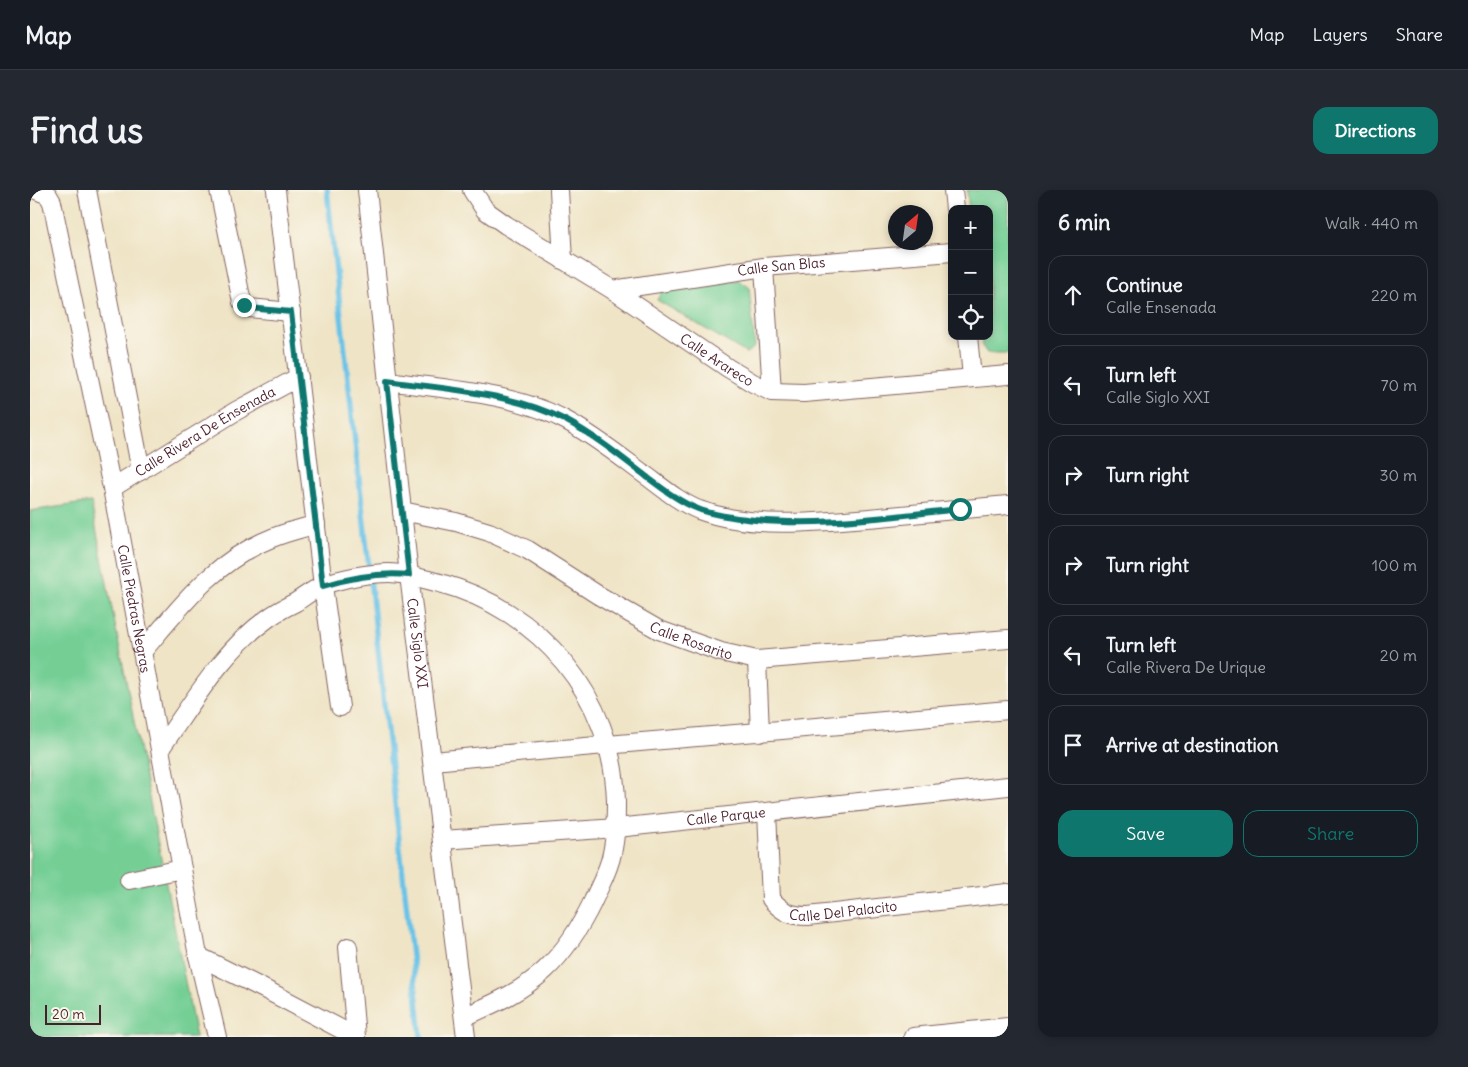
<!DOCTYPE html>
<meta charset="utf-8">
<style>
body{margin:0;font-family:Delius,sans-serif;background:#242831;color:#f1f3f6}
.controls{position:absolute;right:15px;top:15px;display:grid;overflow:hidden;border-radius:10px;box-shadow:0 2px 8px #0003}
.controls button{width:45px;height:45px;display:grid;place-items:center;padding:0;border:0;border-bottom:1px solid #363941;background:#171b24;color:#f1f3f6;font:25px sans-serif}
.compass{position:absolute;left:858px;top:15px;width:45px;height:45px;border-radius:50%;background:#171b24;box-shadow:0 2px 8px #0003;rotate:29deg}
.scale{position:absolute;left:15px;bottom:12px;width:56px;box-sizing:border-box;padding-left:5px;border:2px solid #4a1f2b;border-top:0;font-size:14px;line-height:18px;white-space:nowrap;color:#4a1f2b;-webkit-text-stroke:4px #fbf7ec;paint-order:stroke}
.stop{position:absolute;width:15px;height:15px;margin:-11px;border:4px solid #0f766e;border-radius:50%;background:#fff}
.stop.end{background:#0f766e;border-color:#fff;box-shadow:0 1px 5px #0008}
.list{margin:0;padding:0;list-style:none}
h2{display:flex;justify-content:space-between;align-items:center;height:65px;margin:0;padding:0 20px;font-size:21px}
h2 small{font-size:16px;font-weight:400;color:#9ea1a6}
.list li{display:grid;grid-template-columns:32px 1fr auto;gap:15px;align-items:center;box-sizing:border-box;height:80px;margin:0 10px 10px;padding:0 10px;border:1px solid #363941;border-radius:15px}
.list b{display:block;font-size:19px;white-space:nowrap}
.list p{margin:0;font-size:16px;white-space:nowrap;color:#9ea1a6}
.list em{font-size:16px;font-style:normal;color:#9ea1a6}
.actions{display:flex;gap:10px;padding:15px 20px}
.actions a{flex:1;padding:11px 0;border:1px solid #0f766e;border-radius:15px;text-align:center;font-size:18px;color:#0f766e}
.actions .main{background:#0f766e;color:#fff}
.icon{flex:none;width:28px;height:28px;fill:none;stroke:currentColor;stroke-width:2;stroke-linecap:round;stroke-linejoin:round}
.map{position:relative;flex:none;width:978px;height:847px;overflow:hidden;border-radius:15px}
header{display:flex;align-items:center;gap:30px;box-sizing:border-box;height:70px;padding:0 25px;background:#171b24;border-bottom:1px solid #363941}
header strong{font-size:24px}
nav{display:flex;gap:28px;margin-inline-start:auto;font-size:18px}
.intro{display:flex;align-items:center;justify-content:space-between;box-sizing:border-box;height:120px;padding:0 30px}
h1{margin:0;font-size:35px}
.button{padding:12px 22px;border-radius:15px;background:#0f766e;color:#fff;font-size:18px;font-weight:700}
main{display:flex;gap:30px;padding:0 30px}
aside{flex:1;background:#171b24;border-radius:15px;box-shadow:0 2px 8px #0003}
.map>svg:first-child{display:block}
.green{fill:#75cf95;stroke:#607760}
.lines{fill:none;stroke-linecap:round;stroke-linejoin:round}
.stream{stroke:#6ac3e7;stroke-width:5.5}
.minor-casing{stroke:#846461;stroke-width:20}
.minor{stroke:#fff;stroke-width:18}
.route{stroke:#0f766e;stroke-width:6}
.labels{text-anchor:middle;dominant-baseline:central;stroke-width:4;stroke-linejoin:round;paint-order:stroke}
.street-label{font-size:14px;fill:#4a1f2b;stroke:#fbf7ec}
</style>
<header>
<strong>Map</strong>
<nav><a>Map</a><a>Layers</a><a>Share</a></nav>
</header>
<div class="intro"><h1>Find us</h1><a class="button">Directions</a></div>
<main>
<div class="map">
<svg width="978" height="847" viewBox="0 0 978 847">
<rect width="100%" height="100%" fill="#fbf7ec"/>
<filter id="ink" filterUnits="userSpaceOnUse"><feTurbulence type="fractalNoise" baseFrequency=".02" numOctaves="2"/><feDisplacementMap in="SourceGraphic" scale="10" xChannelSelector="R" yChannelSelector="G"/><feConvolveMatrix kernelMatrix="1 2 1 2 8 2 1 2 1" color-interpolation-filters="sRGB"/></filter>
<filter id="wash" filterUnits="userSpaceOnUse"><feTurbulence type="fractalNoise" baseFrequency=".0096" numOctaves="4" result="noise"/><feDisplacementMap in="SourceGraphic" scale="20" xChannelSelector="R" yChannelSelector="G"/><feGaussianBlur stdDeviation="1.12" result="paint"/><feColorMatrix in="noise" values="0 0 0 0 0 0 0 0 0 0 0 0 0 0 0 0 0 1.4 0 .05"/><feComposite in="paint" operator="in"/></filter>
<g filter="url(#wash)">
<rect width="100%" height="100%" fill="#efe4c6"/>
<path class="green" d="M 937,0 L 978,0 L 978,163 L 957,163 L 952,156 L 951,146 L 959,146 L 959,19 L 939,19 Z
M 708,90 L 719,97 L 725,157 L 716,163 L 627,110 L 632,101 Z
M 61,312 L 166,847 L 0,847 L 0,321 Z"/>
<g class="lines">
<path class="stream" d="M 297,0 L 391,847"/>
</g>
</g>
<g filter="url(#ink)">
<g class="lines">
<g class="minor-casing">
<g id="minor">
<path id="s1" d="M 6,0 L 18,5 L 22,12 L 82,298 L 168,766 L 187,847"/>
<path d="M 57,0 L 111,281"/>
<path d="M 189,0 L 212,112 L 219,118 L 261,122"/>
<path d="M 246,0 L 293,396 L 310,517"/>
<path id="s2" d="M 337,0 L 379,385 L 436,847"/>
<path id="s3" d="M 442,0 L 455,20 L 476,35 L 583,100 L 698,178 L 723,193 L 742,202 L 774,203 L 978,185"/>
<path d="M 529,0 L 533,70"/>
<path d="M 923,0 L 925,19"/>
<path d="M 734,77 L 742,202"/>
<path id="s4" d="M 583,100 L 734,77 L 922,62"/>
<path d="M 938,146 L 942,187"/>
<path d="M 357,191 C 413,199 487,203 537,231 C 566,247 592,268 618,287 C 634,299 651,313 669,320 C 724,340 792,332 850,327 C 892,323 935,319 978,315"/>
<path id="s5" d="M 82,298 L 206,221 L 269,187"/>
<path id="s6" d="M 372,321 L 426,332 L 459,342 L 498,360 L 568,405 L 629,440 L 691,462 L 727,470 L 978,449"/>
<path d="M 112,462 C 151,416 184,371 242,348 C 256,342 271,339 286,334"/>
<path d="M 727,470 L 730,543"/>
<path d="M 130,559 C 162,514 192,461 237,429 C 246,422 256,417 266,412 C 275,406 284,399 294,395 C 312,388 340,383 359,383 C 376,383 393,389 410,393 C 510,420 583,506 586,611 C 586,629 586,646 582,663 C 579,680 570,695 563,711 C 551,736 535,761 515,780 C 491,802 463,814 434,827"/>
<path d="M 403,571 C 595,552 786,538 978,520"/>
<path id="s7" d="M 737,622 L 741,709 C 752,722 761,726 778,726 L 978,703"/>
<path id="s8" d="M 412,650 L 587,638 L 978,596"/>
<path d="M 99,690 L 152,679"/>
<path d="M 318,757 L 326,847"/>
<path d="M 168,766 L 244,804 L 326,847"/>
<path d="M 883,847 L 978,837"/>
</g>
</g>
<use href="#minor" class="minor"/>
</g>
</g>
<g class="lines" filter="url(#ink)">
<path class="route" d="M 214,115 L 219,118 L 261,122 L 293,396 C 322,387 349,382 379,385 L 357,191 C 415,199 484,203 537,231 C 565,246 591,267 617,287 C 633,299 650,312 668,319 C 683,325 700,327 716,329 C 787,338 860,326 930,319"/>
</g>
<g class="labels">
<g class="street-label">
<text stroke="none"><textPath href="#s4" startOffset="170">Calle San Blas</textPath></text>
<text stroke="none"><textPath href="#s3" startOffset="300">Calle Arareco</textPath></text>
<text stroke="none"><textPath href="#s5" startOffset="109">Calle Rivera De Ensenada</textPath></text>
<text stroke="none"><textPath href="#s1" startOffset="436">Calle Piedras Negras</textPath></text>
<text stroke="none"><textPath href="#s6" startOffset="320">Calle Rosarito</textPath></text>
<text stroke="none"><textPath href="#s2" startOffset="456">Calle Siglo XXI</textPath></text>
<text stroke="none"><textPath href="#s8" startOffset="285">Calle Parque</textPath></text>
<text stroke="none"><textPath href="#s7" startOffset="165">Calle Del Palacito</textPath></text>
</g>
</g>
</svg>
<div class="controls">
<button>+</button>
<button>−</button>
<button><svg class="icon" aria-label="locate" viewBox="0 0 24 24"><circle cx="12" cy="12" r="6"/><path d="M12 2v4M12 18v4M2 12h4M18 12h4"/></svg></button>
</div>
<svg class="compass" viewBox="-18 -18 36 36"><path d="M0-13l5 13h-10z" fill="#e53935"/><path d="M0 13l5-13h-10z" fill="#9ea1a6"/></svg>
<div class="scale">20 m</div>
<div class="stop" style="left:930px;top:319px"></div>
<div class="stop end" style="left:214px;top:115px"></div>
</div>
<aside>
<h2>6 min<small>Walk · 440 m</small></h2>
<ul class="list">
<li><svg class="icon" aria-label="ahead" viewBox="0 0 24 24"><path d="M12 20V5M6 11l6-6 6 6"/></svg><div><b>Continue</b><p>Calle Ensenada</p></div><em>220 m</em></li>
<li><svg class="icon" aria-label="left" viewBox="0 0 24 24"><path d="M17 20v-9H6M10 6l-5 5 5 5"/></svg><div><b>Turn left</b><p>Calle Siglo XXI</p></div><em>70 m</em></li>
<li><svg class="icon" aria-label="right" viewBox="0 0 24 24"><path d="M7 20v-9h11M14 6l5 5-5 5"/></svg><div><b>Turn right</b></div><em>30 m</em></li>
<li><svg class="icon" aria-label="right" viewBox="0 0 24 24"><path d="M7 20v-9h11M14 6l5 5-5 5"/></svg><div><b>Turn right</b></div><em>100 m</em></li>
<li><svg class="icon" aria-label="left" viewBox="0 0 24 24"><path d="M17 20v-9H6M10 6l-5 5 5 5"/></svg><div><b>Turn left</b><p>Calle Rivera De Urique</p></div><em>20 m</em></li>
<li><svg class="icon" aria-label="arrive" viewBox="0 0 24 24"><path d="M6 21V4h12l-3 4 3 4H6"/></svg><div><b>Arrive at destination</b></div></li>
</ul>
<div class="actions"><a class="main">Save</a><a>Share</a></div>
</aside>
</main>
